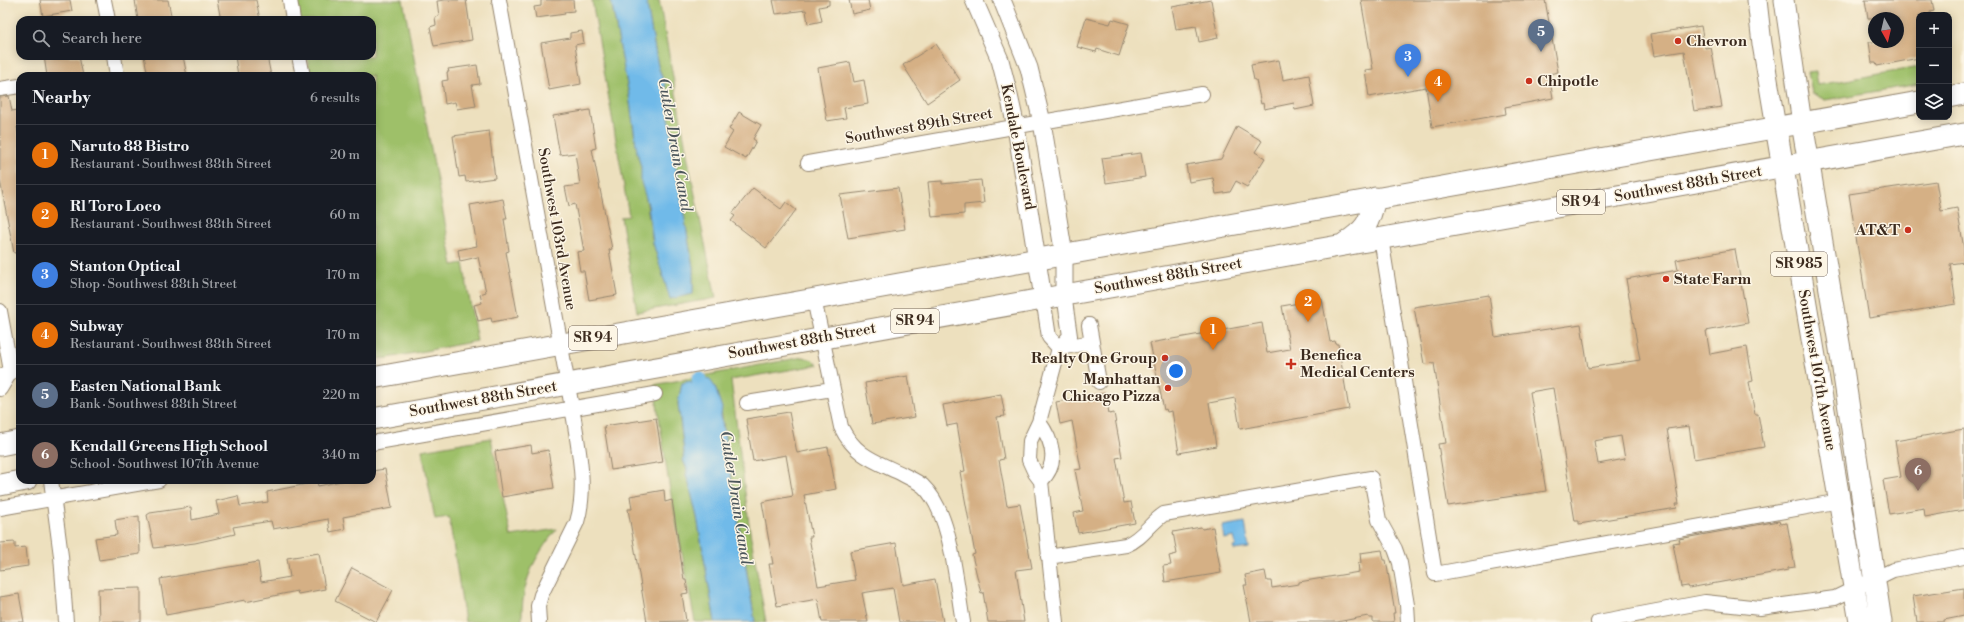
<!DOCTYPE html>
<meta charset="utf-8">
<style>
body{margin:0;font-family:"Libre Bodoni",serif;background:#20242c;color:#f1f3f6}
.controls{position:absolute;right:12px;top:12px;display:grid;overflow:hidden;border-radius:8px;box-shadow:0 2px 10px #0003}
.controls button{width:36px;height:36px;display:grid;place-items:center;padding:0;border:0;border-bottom:1px solid #363941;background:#171b24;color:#f1f3f6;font:20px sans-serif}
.compass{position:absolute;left:1868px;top:12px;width:36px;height:36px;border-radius:50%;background:#171b24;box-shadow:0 2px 10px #0003;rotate:172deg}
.you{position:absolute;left:1176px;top:371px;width:14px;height:14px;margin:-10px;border:3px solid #fff;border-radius:50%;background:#1a73e8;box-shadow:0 0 0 6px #1a73e833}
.badge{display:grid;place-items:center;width:26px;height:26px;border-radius:50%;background:#d93025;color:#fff;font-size:13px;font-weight:700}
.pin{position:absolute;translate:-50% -33px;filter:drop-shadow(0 1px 2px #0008)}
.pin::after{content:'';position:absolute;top:21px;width:14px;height:12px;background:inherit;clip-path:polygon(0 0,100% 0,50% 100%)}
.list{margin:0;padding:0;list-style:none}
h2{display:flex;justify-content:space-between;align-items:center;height:52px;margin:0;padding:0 16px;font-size:17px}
h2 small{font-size:13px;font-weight:400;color:#9ea1a6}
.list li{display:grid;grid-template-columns:26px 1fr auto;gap:12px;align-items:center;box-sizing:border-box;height:60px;padding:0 16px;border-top:1px solid #363941}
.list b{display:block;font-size:15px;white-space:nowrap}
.list p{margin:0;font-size:13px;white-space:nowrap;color:#9ea1a6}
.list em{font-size:13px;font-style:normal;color:#9ea1a6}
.icon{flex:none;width:22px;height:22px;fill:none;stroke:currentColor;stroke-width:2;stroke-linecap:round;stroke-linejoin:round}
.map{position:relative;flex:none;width:1964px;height:622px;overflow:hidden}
.search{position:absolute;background:#171b24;box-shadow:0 2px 10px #0003;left:16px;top:16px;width:360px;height:44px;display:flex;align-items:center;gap:10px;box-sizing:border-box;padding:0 14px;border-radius:12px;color:#9ea1a6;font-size:15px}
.panel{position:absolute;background:#171b24;box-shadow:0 2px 10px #0003;left:16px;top:72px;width:360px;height:412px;border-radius:12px}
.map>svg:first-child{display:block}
.green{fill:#9ec069;stroke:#6c7544}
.water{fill:#70bae9;stroke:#567284}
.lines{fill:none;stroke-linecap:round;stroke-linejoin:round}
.canal{stroke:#70bae9;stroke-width:15}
.building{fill:#d5b085;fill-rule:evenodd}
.minor-casing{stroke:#94856e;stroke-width:16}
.tertiary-casing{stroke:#94856e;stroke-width:19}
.secondary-casing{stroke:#94856e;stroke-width:21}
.primary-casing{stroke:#94856e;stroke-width:23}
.minor{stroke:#fff;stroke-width:14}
.tertiary{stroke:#fff;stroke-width:17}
.secondary{stroke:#fff;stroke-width:19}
.primary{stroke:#fff;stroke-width:21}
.poi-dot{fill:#c8321e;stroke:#fcf5e5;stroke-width:1.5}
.labels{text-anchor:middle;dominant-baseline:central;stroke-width:3;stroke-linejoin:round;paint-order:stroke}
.shield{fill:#fcf5e5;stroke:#75675a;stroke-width:1}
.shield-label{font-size:14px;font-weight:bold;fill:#3b2a1e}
.poi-label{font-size:15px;font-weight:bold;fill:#3b2a1e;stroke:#fcf5e5;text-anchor:start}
.street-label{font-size:15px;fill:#3b2a1e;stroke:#fcf5e5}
.water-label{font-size:16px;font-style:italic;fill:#4b555b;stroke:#fcf5e5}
</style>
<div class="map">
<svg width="1964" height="622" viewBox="0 0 1964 622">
<rect width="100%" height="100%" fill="#fcf5e5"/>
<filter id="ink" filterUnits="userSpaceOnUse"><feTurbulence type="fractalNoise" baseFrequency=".025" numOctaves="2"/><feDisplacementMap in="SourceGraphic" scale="8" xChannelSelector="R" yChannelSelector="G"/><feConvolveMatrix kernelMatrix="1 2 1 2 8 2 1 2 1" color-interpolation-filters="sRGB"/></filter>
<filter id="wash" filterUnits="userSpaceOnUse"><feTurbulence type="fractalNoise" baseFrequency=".012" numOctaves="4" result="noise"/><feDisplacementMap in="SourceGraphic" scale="16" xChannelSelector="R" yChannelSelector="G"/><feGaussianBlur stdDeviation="0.9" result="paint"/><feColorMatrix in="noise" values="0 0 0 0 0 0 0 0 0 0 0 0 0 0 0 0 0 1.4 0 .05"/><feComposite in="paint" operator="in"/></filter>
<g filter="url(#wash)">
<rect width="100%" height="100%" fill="#ede0be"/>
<path class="green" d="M 297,0 L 403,0 L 453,265 L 463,263 L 477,341 L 388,358 L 375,359 L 372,357 L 372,76 L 310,76 L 307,56 L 372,56 L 372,20 L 300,20 Z
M 592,0 L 611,0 L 629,95 L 637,152 L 641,167 L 653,243 L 670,298 L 693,294 L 693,267 L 674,157 L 665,85 L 658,66 L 646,0 L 659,0 L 690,170 L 716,298 L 637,312 L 621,217 L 629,216 Z
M 1919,67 L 1919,84 L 1825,100 L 1812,93 L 1808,73 L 1816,72 L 1818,85 Z
M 803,357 L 813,360 L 818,365 L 731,380 L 750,532 L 766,622 L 755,622 L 720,404 L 715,387 L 700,380 L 700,382 L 682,383 L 678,403 L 684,452 C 682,457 684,464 687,469 L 686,477 L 688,479 L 697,517 L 715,622 L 695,622 L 669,484 L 654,385 Z
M 491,438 L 511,536 L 557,529 C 533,558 521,584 522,622 L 465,622 L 449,517 L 435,519 L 422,450 Z"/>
<path class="water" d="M 611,0 L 646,0 L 658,66 L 665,85 L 674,157 L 693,267 L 693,294 L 670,299 L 653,243 L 648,205 L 641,182 L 641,167 L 637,152 L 629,95 Z
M 709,378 L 715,387 L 722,408 L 721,416 L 755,622 L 715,622 L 697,517 L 688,480 L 686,477 L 687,469 L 683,460 L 684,452 L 678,403 L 682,383 L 691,381 L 692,384 L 700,382 L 700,380 Z
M 1245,522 L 1249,548 L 1234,550 L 1233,547 L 1236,546 L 1234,537 L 1224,539 L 1222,526 Z"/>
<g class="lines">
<path class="canal" d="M 699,379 L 702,402"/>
</g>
<g id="blocks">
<path class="building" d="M 40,0 L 70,0 L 72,11 L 43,16 Z
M 135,0 L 168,0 L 172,20 L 138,20 Z
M 217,0 L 256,0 L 260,20 L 221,20 Z
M 445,0 L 466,0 L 472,40 L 434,46 L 430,27 L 436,25 L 435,17 L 439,16 L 437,1 Z
M 541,0 L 573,0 L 574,11 L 564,12 L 565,14 L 536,18 L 534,7 L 541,6 Z
M 773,0 L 829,0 L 829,5 L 819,7 L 822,21 L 808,24 L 806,10 L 776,14 Z
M 849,0 L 868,0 L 870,10 L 852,14 Z
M 1211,0 L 1218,38 L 1199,42 L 1196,26 L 1176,29 L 1172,7 Z
M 1361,0 L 1545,0 L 1558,72 L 1549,74 L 1553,98 L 1505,107 L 1506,114 L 1432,127 L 1426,87 L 1369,97 L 1365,70 L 1373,69 Z
M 1865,0 L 1932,0 L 1934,11 L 1930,12 L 1930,15 L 1919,15 L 1919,58 L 1877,66 L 1876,63 L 1872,63 L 1869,42 L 1898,42 L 1898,18 L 1868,18 Z
M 1086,18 L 1110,24 L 1112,19 L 1129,24 L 1119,56 L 1097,49 L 1096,52 L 1077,47 Z
M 1701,26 L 1705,48 L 1711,47 L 1722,107 L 1694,111 L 1684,51 L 1654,56 L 1650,34 Z
M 582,31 L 584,43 L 575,45 L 581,84 L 549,90 L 541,43 L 570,38 L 570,33 Z
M 936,44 L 960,80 L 927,103 L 903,65 Z
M 44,56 L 79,56 L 83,76 L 47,76 Z
M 144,56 L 183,56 L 187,76 L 148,76 Z
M 235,56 L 267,56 L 271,76 L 238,76 Z
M 1279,60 L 1283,80 L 1309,75 L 1314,106 L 1295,110 L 1294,103 L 1264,109 L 1263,103 L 1261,104 L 1256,80 L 1254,80 L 1251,65 Z
M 850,62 L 854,82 L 864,80 L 868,104 L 844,108 L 846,118 L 827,121 L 818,68 Z
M 477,65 L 480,84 L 472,85 L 476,106 L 457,109 L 455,102 L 445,104 L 442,81 L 448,80 L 447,72 L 449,72 L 448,69 Z
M 9,96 L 12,111 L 18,110 L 20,119 L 20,127 L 17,127 L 20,142 L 20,252 L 14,253 L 0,180 L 0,97 Z
M 590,110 L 596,148 L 592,149 L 612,249 L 609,250 L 617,295 L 589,300 L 584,271 L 580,271 L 577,252 L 584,251 L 575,204 L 569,206 L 565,187 L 580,185 L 575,153 L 560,155 L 553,116 Z
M 739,112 L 761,125 L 753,139 L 756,141 L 746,159 L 724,147 L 733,132 L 729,129 Z
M 1237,126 L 1262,141 L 1255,152 L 1265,158 L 1247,187 L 1236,181 L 1230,192 L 1216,194 L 1213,178 L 1189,182 L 1186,165 L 1221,159 Z
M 489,131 L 495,178 L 466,182 L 465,176 L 459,177 L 453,136 Z
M 1141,153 L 1145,177 L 1106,183 L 1102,158 Z
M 981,180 L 984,203 L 964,205 L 964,214 L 932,217 L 928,182 L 942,181 L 942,184 Z
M 1936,181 L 1941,211 L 1957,208 L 1964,249 L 1964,262 L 1950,264 L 1956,304 L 1869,318 L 1849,194 Z
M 753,188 L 781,209 L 786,202 L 796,210 L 766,248 L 731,221 L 735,216 L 732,214 Z
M 898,188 L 905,229 L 848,238 L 840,195 Z
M 503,199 L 507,219 L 504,219 L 509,251 L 506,252 L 518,317 L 492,322 L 491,318 L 478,321 L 474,305 L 482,303 L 480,294 L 486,292 L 478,257 L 460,261 L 458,250 L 477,246 L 470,205 Z
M 1735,249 L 1748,323 L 1706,331 L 1710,354 L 1747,347 L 1753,381 L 1749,382 L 1755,414 L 1758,414 L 1764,447 L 1694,459 L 1689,426 L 1667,429 L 1679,504 L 1676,504 L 1677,508 L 1579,524 L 1579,521 L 1575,521 L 1553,388 L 1530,392 L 1546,491 L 1448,506 L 1438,444 L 1446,443 L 1434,363 L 1424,364 L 1414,307 L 1489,295 L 1495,337 L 1581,324 L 1588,368 L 1640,360 L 1626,279 L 1678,270 L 1676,260 ZM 1621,436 L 1625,459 L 1598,464 L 1594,441 Z
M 1322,299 L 1330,342 L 1335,341 L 1336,344 L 1338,344 L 1349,409 L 1240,429 L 1235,398 L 1209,403 L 1216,446 L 1179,453 L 1172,411 L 1167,412 L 1166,409 L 1164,410 L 1150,343 L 1262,323 L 1267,353 L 1290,349 L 1282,306 Z
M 908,376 L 915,417 L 872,424 L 865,383 Z
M 1106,393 L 1109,414 L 1114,413 L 1122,457 L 1116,458 L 1124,503 L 1131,502 L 1135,523 L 1078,533 L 1074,513 L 1083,511 L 1075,470 L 1081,469 L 1072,421 L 1060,424 L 1056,402 Z
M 1001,394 L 1005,416 L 997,417 L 1004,459 L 999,460 L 1007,506 L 1020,504 L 1032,568 L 1016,570 L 1024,622 L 988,622 L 983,592 L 981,593 L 972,555 L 975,554 L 960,472 L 965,471 L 957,424 L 947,426 L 943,405 Z
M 789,412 L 797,453 L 828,447 L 836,489 L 804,495 L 812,537 L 809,537 L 818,586 L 855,580 L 850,551 L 896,543 L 903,585 L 935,579 L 943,622 L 899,622 L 893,588 L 862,593 L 868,622 L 822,622 L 818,599 L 777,606 L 769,564 L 773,564 L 762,502 L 793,496 L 786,455 L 753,461 L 746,419 Z
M 656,418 L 663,462 L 611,470 L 604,426 Z
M 1964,429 L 1964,510 L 1925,517 L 1924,508 L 1889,514 L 1883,480 L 1901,477 L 1895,441 Z
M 531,445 L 532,453 L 548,450 L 554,488 L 502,497 L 495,451 Z
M 385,469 L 392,508 L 343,517 L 345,529 L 330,532 L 328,519 L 273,529 L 271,521 L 233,527 L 235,534 L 195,543 L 154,548 L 147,515 L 150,513 L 191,507 L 192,520 L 219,514 L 216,501 L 238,496 L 240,506 L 268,502 L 267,492 L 317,482 L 318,486 L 346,480 L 372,480 L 372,471 Z
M 664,490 L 665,502 L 672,500 L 684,580 L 686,580 L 688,593 L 682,594 L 686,621 L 647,622 L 628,509 L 632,509 L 630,496 Z
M 139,516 L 140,554 L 99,560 L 95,538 L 117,535 L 115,520 Z
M 1779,521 L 1780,524 L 1787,523 L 1795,567 L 1788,568 L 1788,570 L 1689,588 L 1688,586 L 1681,587 L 1673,543 L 1680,542 L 1679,539 Z
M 1201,527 L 1202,529 L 1213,527 L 1221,573 L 1165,582 L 1163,566 L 1171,565 L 1169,556 L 1177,554 L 1173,532 Z
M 15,542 L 15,548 L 26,547 L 28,566 L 0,570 L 0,543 Z
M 1382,550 L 1384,560 L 1386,560 L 1395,613 L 1393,613 L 1394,622 L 1373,622 L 1373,618 L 1369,618 L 1368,616 L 1337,622 L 1251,622 L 1244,585 L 1247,585 L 1245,575 L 1265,571 L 1267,581 L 1271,581 L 1272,588 L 1299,584 L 1299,582 L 1359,572 L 1358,563 L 1361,563 L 1360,553 Z
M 319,553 L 325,589 L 298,594 L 297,591 L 245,602 L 245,600 L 166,615 L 160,579 L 258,562 L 261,582 L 290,577 L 287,558 Z
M 352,568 L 393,590 L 376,622 L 335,601 Z
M 141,588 L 141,622 L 99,622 L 98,589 Z
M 1964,588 L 1964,616 L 1944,620 L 1944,622 L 1917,622 L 1913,596 Z
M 19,594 L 24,622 L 0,622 L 0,597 Z"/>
</g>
</g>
<g filter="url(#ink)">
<use href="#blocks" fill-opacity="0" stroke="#94856e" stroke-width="1"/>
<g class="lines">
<g class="minor-casing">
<path id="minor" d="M 104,0 L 108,20
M 290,0 L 293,20
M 499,0 L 574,419 C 579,452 587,489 577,522 L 541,595 L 538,606 L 539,622
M 114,56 L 117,76
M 299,56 L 303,76
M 0,89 L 20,86
M 808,163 L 1202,94
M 1381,238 L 1435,574 L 1840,501
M 1043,298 L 1049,337 L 1059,348
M 814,299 L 841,427 C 855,456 875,461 902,474 C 909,478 917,481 923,486 C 952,513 956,584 963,622
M 0,311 L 11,371
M 1089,325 L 1099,382
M 1059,348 L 1092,342
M 0,377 L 11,371 L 0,389
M 747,403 L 832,389
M 1039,422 C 1052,440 1060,463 1041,481
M 372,443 L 655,394
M 51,480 L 61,556 L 66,622
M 0,508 L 159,480
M 1048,557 L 1126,545 C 1143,538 1150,523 1164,514 L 1371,478 L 1379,520 L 1395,549 L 1400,563 L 1407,605 L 1408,622
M 1056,622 L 1041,481 L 1035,473 L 1029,460 L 1030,441 L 1039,422 L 1059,348 L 1070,336 L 1064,294
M 1598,622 L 1705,602 L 1760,608 L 1835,598 L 1893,570 L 1964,557"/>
</g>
<g class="tertiary-casing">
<path id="tertiary" d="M 974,0 L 1000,60 L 1008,91 L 1016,127 L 1043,298
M 1002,0 L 1029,68 L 1042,122 L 1064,255 L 1064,294"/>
</g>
<g class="secondary-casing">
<path id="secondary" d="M 1757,0 L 1762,44 L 1776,127
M 1784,0 L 1802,123"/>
</g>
<g class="primary-casing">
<path id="primary" d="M 1949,97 L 1964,94
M 1802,123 L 1840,349 L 1881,622
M 1776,127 L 1860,622
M 1344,244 C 1366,229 1369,225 1375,198
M 372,378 L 1919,102
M 372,419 L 1964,134
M 0,445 L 20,441
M 0,485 L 26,480"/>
</g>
<use href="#minor" class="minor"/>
<use href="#tertiary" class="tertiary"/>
<use href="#secondary" class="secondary"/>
<use href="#primary" class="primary"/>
</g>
</g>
<g class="poi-dot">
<circle cx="1678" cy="41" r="4"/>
<circle cx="1529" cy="81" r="4"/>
<circle cx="1908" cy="230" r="4"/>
<circle cx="1666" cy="279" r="4"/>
<circle cx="1165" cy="358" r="4"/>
<path d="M1289 358h4v4h4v4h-4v4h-4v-4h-4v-4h4z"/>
<circle cx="1168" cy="388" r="4"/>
</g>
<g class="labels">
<g class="shield">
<rect x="1557" y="190" width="48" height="24" rx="3"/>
<rect x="1771" y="252" width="56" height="24" rx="3"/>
<rect x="891" y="309" width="48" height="24" rx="3"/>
<rect x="569" y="326" width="48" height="24" rx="3"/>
</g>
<g class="shield-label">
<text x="1581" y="202">SR 94</text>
<text x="1799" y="264">SR 985</text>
<text x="915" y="321">SR 94</text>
<text x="593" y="338">SR 94</text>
</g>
<g class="poi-label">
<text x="1686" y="41">Chevron</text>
<text x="1537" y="81">Chipotle</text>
<text x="1900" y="230" text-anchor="end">AT&amp;T</text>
<text x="1674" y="279">State Farm</text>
<text x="1300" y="355">Benefica<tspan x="1300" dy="17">Medical Centers</tspan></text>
<text x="1157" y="358" text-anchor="end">Realty One Group</text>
<text x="1160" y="379" text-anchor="end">Manhattan<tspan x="1160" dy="17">Chicago Pizza</tspan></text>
</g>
<g class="street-label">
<text transform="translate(919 126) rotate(-10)">Southwest 89th Street</text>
<text transform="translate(1018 147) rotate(79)">Kendale Boulevard</text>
<text transform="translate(1688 184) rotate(-10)">Southwest 88th Street</text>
<text transform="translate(557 229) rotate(80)">Southwest 103rd Avenue</text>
<text transform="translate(1168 276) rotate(-10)">Southwest 88th Street</text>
<text transform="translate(802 341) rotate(-10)">Southwest 88th Street</text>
<text transform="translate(1817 370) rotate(80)">Southwest 107th Avenue</text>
<text transform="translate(483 399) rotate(-10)">Southwest 88th Street</text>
</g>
<g class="water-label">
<text transform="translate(675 145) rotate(80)">Cutler Drain Canal</text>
<text transform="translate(736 498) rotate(81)">Cutler Drain Canal</text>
</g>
</g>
</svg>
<div class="controls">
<button>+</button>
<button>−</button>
<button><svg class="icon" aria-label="layers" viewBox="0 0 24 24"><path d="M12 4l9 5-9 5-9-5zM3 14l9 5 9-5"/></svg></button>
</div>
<svg class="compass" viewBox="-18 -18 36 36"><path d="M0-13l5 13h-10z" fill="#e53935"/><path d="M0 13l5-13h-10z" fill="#9ea1a6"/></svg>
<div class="you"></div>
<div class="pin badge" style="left:1213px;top:350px;background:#e8710a">1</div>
<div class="pin badge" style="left:1308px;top:322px;background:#e8710a">2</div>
<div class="pin badge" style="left:1408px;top:77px;background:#3f7fe0">3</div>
<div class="pin badge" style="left:1438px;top:102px;background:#e8710a">4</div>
<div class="pin badge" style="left:1541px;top:52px;background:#5c6f8a">5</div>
<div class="pin badge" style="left:1918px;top:491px;background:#8d6e63">6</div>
<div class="search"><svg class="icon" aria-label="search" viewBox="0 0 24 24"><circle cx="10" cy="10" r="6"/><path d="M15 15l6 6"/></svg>Search here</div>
<section class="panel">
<h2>Nearby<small>6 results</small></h2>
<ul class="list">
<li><span class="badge" style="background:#e8710a">1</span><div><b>Naruto 88 Bistro</b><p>Restaurant · Southwest 88th Street</p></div><em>20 m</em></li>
<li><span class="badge" style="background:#e8710a">2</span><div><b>Rl Toro Loco</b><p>Restaurant · Southwest 88th Street</p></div><em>60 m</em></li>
<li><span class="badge" style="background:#3f7fe0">3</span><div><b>Stanton Optical</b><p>Shop · Southwest 88th Street</p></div><em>170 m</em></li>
<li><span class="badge" style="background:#e8710a">4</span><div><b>Subway</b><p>Restaurant · Southwest 88th Street</p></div><em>170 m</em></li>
<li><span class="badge" style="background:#5c6f8a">5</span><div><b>Easten National Bank</b><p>Bank · Southwest 88th Street</p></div><em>220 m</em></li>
<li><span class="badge" style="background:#8d6e63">6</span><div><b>Kendall Greens High School</b><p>School · Southwest 107th Avenue</p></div><em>340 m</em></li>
</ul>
</section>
</div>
